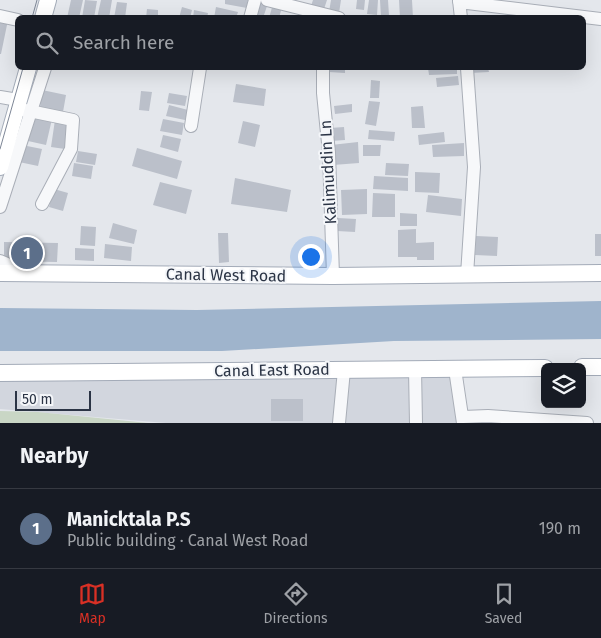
<!DOCTYPE html>
<meta charset="utf-8">
<style>
body{margin:0;font-family:"Fira Sans",sans-serif;background:#20242c;color:#f1f3f6}
.controls{position:absolute;right:15px;bottom:15px;display:grid;overflow:hidden;border-radius:8px;box-shadow:0 5px 20px #0002}
.controls button{width:45px;height:45px;display:grid;place-items:center;padding:0;border:0;border-bottom:1px solid #363941;background:#171b24;color:#f1f3f6;font:25px sans-serif}
.scale{position:absolute;left:15px;bottom:12px;width:76px;box-sizing:border-box;padding-left:5px;border:2px solid #2b3445;border-top:0;font-size:14px;line-height:18px;white-space:nowrap;color:#2b3445;-webkit-text-stroke:4px #f4f6f9;paint-order:stroke}
.you{position:absolute;left:310px;top:256px;width:18px;height:18px;margin:-12px;border:4px solid #fff;border-radius:50%;background:#1a73e8;box-shadow:0 0 0 8px #1a73e833}
.badge{display:grid;place-items:center;width:32px;height:32px;border-radius:50%;background:#d93025;color:#fff;font-size:16px;font-weight:700}
.pin{position:absolute;translate:-50% -50%;border:2px solid #fff;box-shadow:0 1px 5px #0006}
.list{margin:0;padding:0;list-style:none}
h2{display:flex;justify-content:space-between;align-items:center;height:65px;margin:0;padding:0 20px;font-size:21px}
h2 small{font-size:16px;font-weight:400;color:#9ea1a6}
.list li{display:grid;grid-template-columns:32px 1fr auto;gap:15px;align-items:center;box-sizing:border-box;height:80px;padding:0 20px;border-top:1px solid #363941}
.list b{display:block;font-size:19px;white-space:nowrap}
.list p{margin:0;font-size:16px;white-space:nowrap;color:#9ea1a6}
.list em{font-size:16px;font-style:normal;color:#9ea1a6}
.icon{flex:none;width:28px;height:28px;fill:none;stroke:currentColor;stroke-width:2;stroke-linecap:round;stroke-linejoin:round}
.map{position:relative;flex:none;width:601px;height:423px;overflow:hidden}
.search{position:absolute;background:#171b24;box-shadow:0 5px 20px #0002;left:15px;right:15px;top:15px;height:55px;display:flex;align-items:center;gap:12px;box-sizing:border-box;padding:0 18px;border-radius:8px;color:#9ea1a6;font-size:19px}
.sheet{height:145px;background:#171b24}
nav{display:flex;justify-content:space-around;align-items:center;box-sizing:border-box;height:70px;border-top:1px solid #363941;background:#171b24;font-size:14px;color:#9ea1a6}
nav a{display:grid;justify-items:center;gap:2px}
nav .on{color:#d93025}
.map>svg:first-child{display:block}
.built{fill:#d2d6de}
.green{fill:#c9d6c5}
.water{fill:#9fb4cc}
.building{fill:#bbc0ca}
.lines{fill:none;stroke-linecap:round;stroke-linejoin:round}
.minor-casing{stroke:#a9aeb7;stroke-width:14}
.major-casing{stroke:#a3abb8;stroke-width:18}
.minor{stroke:#f7f8fa;stroke-width:12}
.major{stroke:#fff;stroke-width:16}
.tram{stroke:#7d8696;stroke-width:1}
.labels{text-anchor:middle;dominant-baseline:central;stroke-width:4;stroke-linejoin:round;paint-order:stroke}
.street-label{font-size:16px;fill:#2b3445;stroke:#f4f6f9}
</style>
<div class="map">
<svg width="601" height="423" viewBox="0 0 601 423">
<rect width="100%" height="100%" fill="#e4e7ec"/>
<path class="built" d="M 453,371 L 460,423 L 166,423 L 0,409 L 0,376 Z"/>
<path class="green" d="M 0,411 L 38,412 L 148,423 L 0,423 Z"/>
<path class="water" d="M 601,301 L 601,339 L 394,341 L 222,351 L 0,351 L 0,308 L 197,310 Z"/>
<path class="building" d="M 71,0 L 83,0 L 79,18 L 67,18 Z
M 85,0 L 97,1 L 94,18 L 82,18 Z
M 101,0 L 112,0 L 109,18 L 97,18 Z
M 225,0 L 248,0 L 247,8 L 225,4 Z
M 313,0 L 327,0 L 324,9 L 311,6 Z
M 331,0 L 341,0 L 339,13 L 329,12 Z
M 357,0 L 365,0 L 364,10 L 356,9 Z
M 369,0 L 378,0 L 377,15 L 367,14 Z
M 380,0 L 388,0 L 389,16 L 381,17 Z
M 399,0 L 412,0 L 413,18 L 400,18 Z
M 117,2 L 127,3 L 125,18 L 114,18 Z
M 256,3 L 268,3 L 263,18 L 252,15 Z
M 273,4 L 282,7 L 279,18 L 269,18 Z
M 182,7 L 192,10 L 190,18 L 179,18 Z
M 216,7 L 238,12 L 236,18 L 214,18 Z
M 147,9 L 158,10 L 158,18 L 146,18 Z
M 194,10 L 208,13 L 207,18 L 193,18 Z
M 0,19 L 8,20 L 1,54 L 0,54 Z
M 330,68 L 345,68 L 345,73 L 329,72 Z
M 428,68 L 457,68 L 457,74 L 429,75 Z
M 470,68 L 488,68 L 489,72 L 470,73 Z
M 458,76 L 459,85 L 437,87 L 436,78 Z
M 371,80 L 380,81 L 379,98 L 370,98 Z
M 236,84 L 266,89 L 264,106 L 233,102 Z
M 42,90 L 66,95 L 63,112 L 40,108 Z
M 141,91 L 152,92 L 149,111 L 139,110 Z
M 169,93 L 187,96 L 185,106 L 167,103 Z
M 369,101 L 380,102 L 376,126 L 365,124 Z
M 352,104 L 352,112 L 335,114 L 334,106 Z
M 169,105 L 188,110 L 185,120 L 166,116 Z
M 423,106 L 425,128 L 412,128 L 411,107 Z
M 34,115 L 52,119 L 46,145 L 28,141 Z
M 163,119 L 184,123 L 182,135 L 160,131 Z
M 55,120 L 70,123 L 65,149 L 51,147 Z
M 243,121 L 260,125 L 255,147 L 238,143 Z
M 344,127 L 345,140 L 331,141 L 330,128 Z
M 369,130 L 395,132 L 394,141 L 368,139 Z
M 444,132 L 445,142 L 419,145 L 418,135 Z
M 163,135 L 181,139 L 178,152 L 160,147 Z
M 358,142 L 359,163 L 333,165 L 331,145 Z
M 464,143 L 464,156 L 433,157 L 432,145 Z
M 22,145 L 42,149 L 38,166 L 19,162 Z
M 363,145 L 381,145 L 380,156 L 363,156 Z
M 137,148 L 182,161 L 177,179 L 132,166 Z
M 78,151 L 97,154 L 95,165 L 76,162 Z
M 74,163 L 93,166 L 91,179 L 72,176 Z
M 386,163 L 409,164 L 408,176 L 385,175 Z
M 415,172 L 440,173 L 439,193 L 415,192 Z
M 374,176 L 408,178 L 408,191 L 373,189 Z
M 235,178 L 291,190 L 287,212 L 231,204 Z
M 160,182 L 192,190 L 186,214 L 153,205 Z
M 54,189 L 68,193 L 63,211 L 49,207 Z
M 367,189 L 367,214 L 342,215 L 341,190 Z
M 373,193 L 395,194 L 395,217 L 372,217 Z
M 428,195 L 462,199 L 461,216 L 426,212 Z
M 400,213 L 417,214 L 417,226 L 400,226 Z
M 338,218 L 356,219 L 355,232 L 337,231 Z
M 113,223 L 137,230 L 134,244 L 109,238 Z
M 81,226 L 96,227 L 95,246 L 80,245 Z
M 416,229 L 416,243 L 434,242 L 434,260 L 417,260 L 417,257 L 398,257 L 398,230 Z
M 218,233 L 228,233 L 229,262 L 219,263 Z
M 595,234 L 601,234 L 601,256 L 595,256 Z
M 476,236 L 498,237 L 497,256 L 475,255 Z
M 4,242 L 58,243 L 57,262 L 4,261 Z
M 105,244 L 132,247 L 131,261 L 104,258 Z
M 75,248 L 94,249 L 94,261 L 75,260 Z
M 271,399 L 303,399 L 303,421 L 271,421 Z"/>
<g class="lines">
<g class="minor-casing">
<path id="minor" d="M 267,0 L 339,18
M 459,0 L 461,18
M 459,2 L 601,19
M 0,16 L 18,20
M 250,18 L 255,0
M 323,68 L 323,93 L 329,153 L 333,276
M 0,97 L 18,100
M 15,108 L 73,120 L 71,149 L 42,204
M 191,126 L 200,68
M 0,207 L 45,68
M 0,261 L 14,267 L 27,267
M 467,275 L 474,167 L 467,68
M 415,369 L 416,423
M 455,369 L 463,423
M 463,417 L 488,416 L 587,423
M 339,423 L 344,370"/>
</g>
<g class="major-casing">
<path id="major" d="M 43,18 L 48,0
M 0,167 L 28,68
M 0,273 L 333,276 L 601,273
M 582,367 L 601,367
M 0,373 L 545,368"/>
</g>
<use href="#minor" class="minor"/>
<use href="#major" class="major"/>
<path class="tram" d="M 32,18 L 37,0
M 0,149 L 23,68"/>
</g>
<g class="labels">
<g class="street-label">
<text transform="translate(328 172) rotate(-93)">Kalimuddin Ln</text>
<text transform="translate(226 275) rotate(1)">Canal West Road</text>
<text transform="translate(272 370) rotate(-1)">Canal East Road</text>
</g>
</g>
</svg>
<div class="controls">
<button><svg class="icon" aria-label="layers" viewBox="0 0 24 24"><path d="M12 4l9 5-9 5-9-5zM3 14l9 5 9-5"/></svg></button>
</div>
<div class="scale">50 m</div>
<div class="you"></div>
<div class="pin badge" style="left:27px;top:253px;background:#5c6f8a">1</div>
<div class="search"><svg class="icon" aria-label="search" viewBox="0 0 24 24"><circle cx="10" cy="10" r="6"/><path d="M15 15l6 6"/></svg>Search here</div>
</div>
<section class="sheet">
<h2>Nearby<small></small></h2>
<ul class="list">
<li><span class="badge" style="background:#5c6f8a">1</span><div><b>Manicktala P.S</b><p>Public building · Canal West Road</p></div><em>190 m</em></li>
</ul>
</section>
<nav>
<a class="on"><svg class="icon" aria-label="map" viewBox="0 0 24 24"><path d="M3 6l6-2 6 2 6-2v14l-6 2-6-2-6 2zM9 4v14M15 6v14"/></svg>Map</a>
<a><svg class="icon" aria-label="directions" viewBox="0 0 24 24"><path d="M12 3l9 9-9 9-9-9zM9 14v-3h6M13 9l2 2-2 2"/></svg>Directions</a>
<a><svg class="icon" aria-label="saved" viewBox="0 0 24 24"><path d="M7 4h10v16l-5-4-5 4z"/></svg>Saved</a>
</nav>
